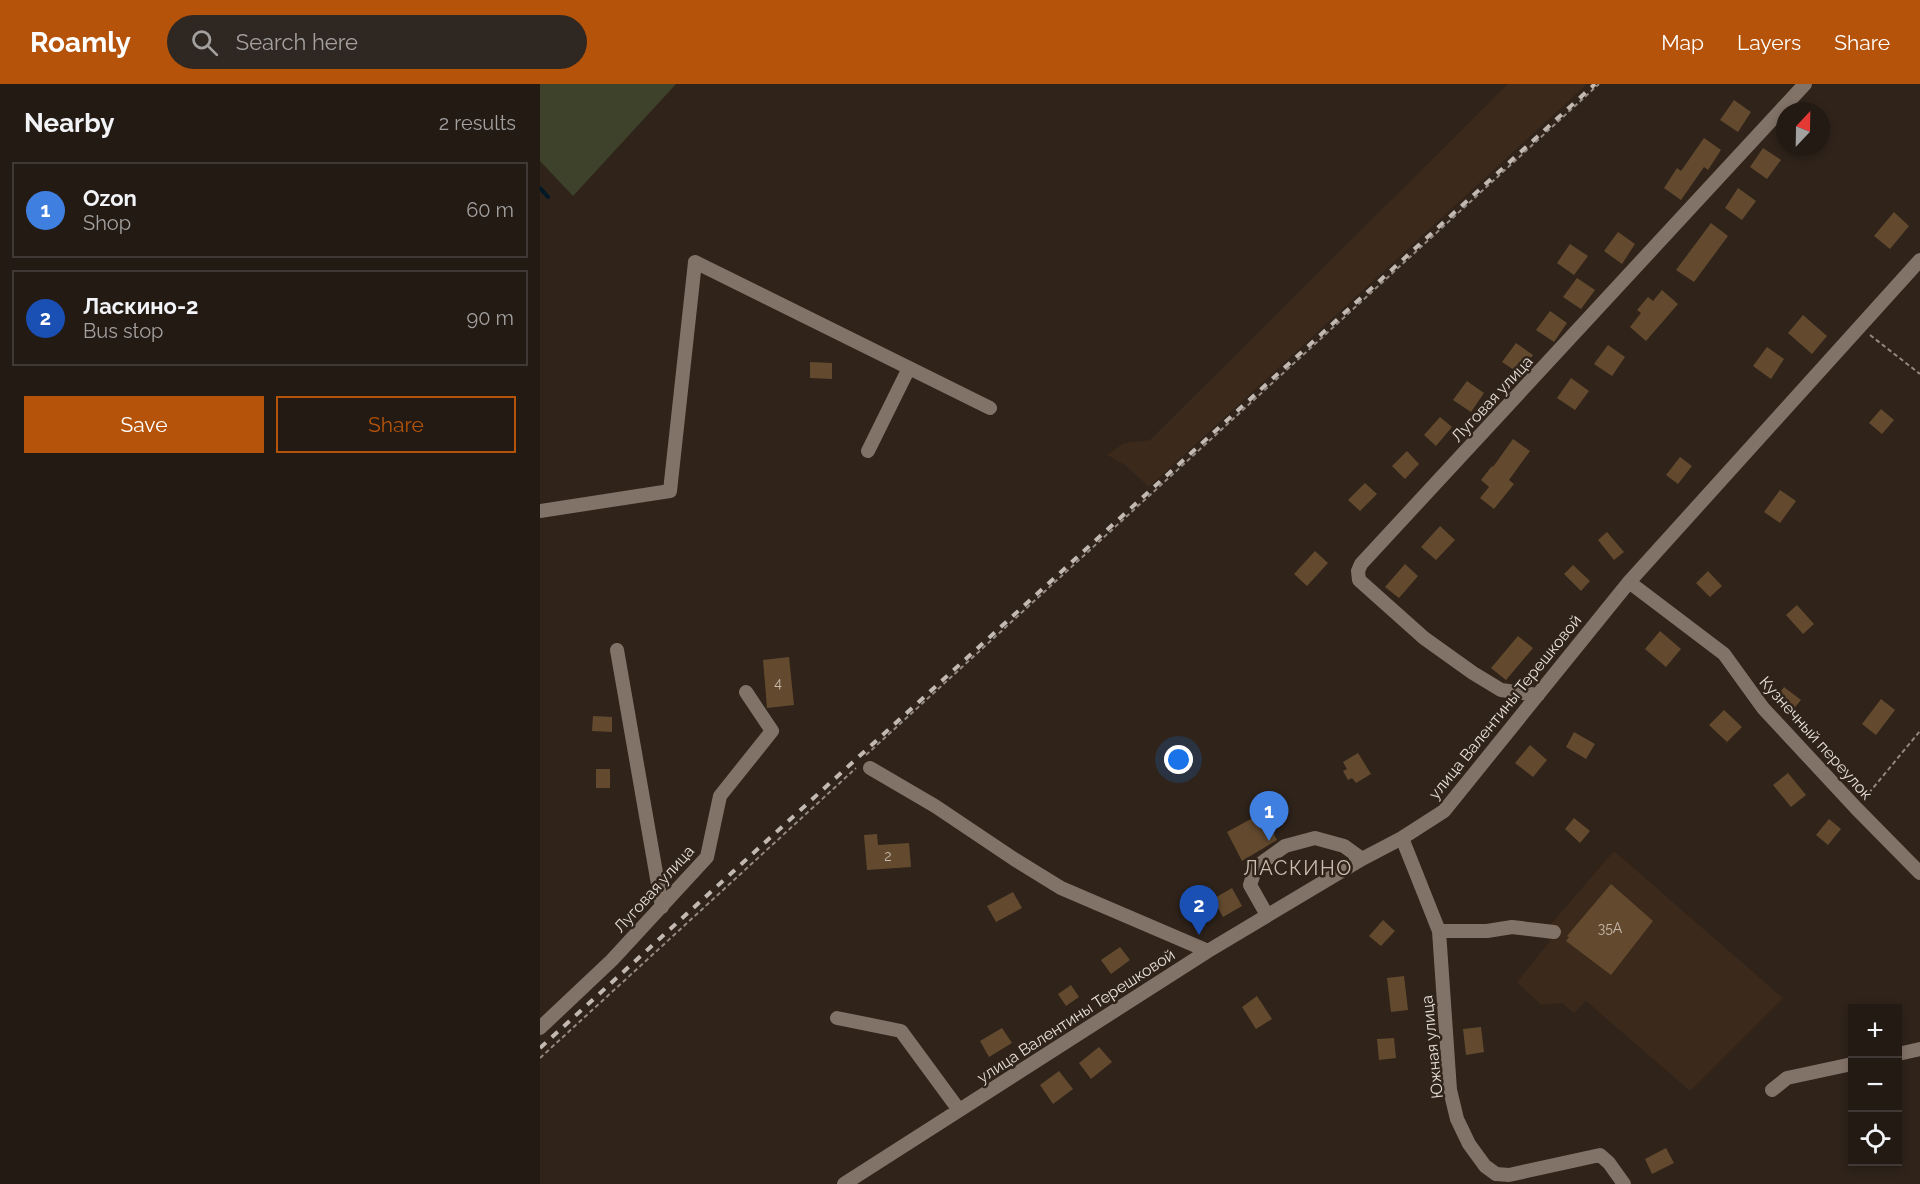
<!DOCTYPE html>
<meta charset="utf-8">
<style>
body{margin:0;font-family:Raleway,sans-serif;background:#2f2722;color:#f1f3f6}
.controls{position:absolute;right:18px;bottom:18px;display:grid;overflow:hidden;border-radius:0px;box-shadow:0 3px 9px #0003}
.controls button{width:54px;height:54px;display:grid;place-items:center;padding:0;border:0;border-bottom:2px solid #403834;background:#231a14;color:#f1f3f6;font:30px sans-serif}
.compass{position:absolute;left:1236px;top:18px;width:54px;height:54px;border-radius:50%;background:#231a14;box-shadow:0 3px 9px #0003;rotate:22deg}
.you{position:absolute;left:639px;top:676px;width:21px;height:21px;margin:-15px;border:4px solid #fff;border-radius:50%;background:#1a73e8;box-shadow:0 0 0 9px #1a73e833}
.badge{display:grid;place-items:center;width:39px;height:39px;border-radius:50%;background:#b45309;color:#fff;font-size:20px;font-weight:700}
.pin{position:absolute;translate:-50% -50px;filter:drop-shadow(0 2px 3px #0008)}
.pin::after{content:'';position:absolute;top:32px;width:21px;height:18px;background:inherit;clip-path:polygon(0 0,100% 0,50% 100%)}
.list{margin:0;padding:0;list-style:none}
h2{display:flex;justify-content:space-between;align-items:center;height:78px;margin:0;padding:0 24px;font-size:26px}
h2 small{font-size:20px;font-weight:400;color:#a3a1a0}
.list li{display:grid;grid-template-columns:39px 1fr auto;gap:18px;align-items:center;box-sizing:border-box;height:96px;margin:0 12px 12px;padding:0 12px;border:2px solid #403834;border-radius:0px}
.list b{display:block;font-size:22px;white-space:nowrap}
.list p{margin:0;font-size:20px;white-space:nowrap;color:#a3a1a0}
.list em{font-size:20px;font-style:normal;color:#a3a1a0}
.actions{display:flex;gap:12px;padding:18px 24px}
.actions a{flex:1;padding:14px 0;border:2px solid #b45309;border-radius:0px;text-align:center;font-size:21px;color:#b45309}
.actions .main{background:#b45309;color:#fff}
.icon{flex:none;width:33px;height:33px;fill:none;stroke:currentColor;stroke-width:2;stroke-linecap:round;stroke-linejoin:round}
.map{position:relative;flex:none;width:1380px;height:1100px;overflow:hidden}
header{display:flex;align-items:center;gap:36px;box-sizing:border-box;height:84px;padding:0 30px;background:#b45309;color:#fff}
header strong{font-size:28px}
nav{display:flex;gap:33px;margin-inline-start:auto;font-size:21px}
.search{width:420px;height:54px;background:#2f2722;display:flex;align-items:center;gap:15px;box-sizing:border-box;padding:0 21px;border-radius:33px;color:#a3a1a0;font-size:22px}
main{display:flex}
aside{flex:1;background:#231a14}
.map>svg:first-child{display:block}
.built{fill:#3b291b}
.green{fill:#3e422b}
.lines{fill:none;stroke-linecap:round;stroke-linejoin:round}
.stream{stroke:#001927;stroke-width:4}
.building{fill:#634a2e}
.path{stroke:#938982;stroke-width:2;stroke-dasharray:4.5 3;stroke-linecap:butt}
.minor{stroke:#827368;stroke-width:14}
.rail{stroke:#c2b9b3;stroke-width:4;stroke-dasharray:8 8;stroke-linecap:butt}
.labels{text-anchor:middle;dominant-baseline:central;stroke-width:5;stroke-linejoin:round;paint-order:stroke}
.number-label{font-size:14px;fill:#c6baae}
.street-label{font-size:16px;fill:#e7dfd9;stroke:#2f231a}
.quarter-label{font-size:20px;letter-spacing:1.5px;fill:#cebeb2;stroke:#2f231a}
</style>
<header>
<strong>Roamly</strong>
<div class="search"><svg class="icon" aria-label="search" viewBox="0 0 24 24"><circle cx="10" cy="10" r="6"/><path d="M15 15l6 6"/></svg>Search here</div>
<nav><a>Map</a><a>Layers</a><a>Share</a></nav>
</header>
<main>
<aside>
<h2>Nearby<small>2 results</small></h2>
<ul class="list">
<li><span class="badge" style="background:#3f7fe0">1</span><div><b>Ozon</b><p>Shop</p></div><em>60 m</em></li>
<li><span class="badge" style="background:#1a4fb4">2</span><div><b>Ласкино-2</b><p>Bus stop</p></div><em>90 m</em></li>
</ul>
<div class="actions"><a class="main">Save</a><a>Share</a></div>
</aside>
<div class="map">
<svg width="1380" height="1100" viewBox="0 0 1380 1100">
<rect width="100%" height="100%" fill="#2f231a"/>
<path class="built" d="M 968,0 L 1047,0 L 609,403 L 585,381 L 567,371 L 584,359 L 610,356 Z
M 1074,767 L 1243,914 L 1150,1007 L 1046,917 L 1034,929 L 1022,919 L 1001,921 L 977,898 L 1015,851 L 1016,844 L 1011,840 Z"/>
<path class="green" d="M 0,0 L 136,0 L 33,112 L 0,77 Z"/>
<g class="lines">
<path class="stream" d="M 0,104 L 8,113"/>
</g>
<path class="building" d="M 1194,16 L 1211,28 L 1198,48 L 1180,36 Z
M 1164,54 L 1181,66 L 1168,86 L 1164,83 L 1141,116 L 1124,104 L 1137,84 L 1141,87 Z
M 1223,64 L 1241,76 L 1227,95 L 1210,83 Z
M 1198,104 L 1216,117 L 1202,136 L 1185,124 Z
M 1354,128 L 1369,142 L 1350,165 L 1334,152 Z
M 1171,139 L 1188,152 L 1154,198 L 1136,186 Z
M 1078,148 L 1095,160 L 1082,180 L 1064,167 Z
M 1030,160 L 1048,172 L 1034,191 L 1017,179 Z
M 1037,194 L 1055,206 L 1041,225 L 1023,213 Z
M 1122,206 L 1138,220 L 1106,257 L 1090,243 L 1101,229 L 1097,226 L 1108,213 L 1113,217 Z
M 1010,227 L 1027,239 L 1014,258 L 996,246 Z
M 1263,231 L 1287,252 L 1272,270 L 1248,249 Z
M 976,259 L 993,271 L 980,290 L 962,278 Z
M 1068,261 L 1085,273 L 1072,292 L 1054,280 Z
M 1227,263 L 1244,275 L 1231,295 L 1213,282 Z
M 270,278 L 292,279 L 292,295 L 270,294 Z
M 1031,294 L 1049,307 L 1035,326 L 1017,314 Z
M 927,297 L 944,309 L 931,328 L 913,316 Z
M 1341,325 L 1354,336 L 1342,350 L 1329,339 Z
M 900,333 L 912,343 L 896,362 L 884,351 Z
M 973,355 L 990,367 L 969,396 L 974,400 L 954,425 L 940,414 L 949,403 L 941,396 L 952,382 L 953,383 Z
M 867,367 L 879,380 L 865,395 L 852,382 Z
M 1140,373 L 1152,382 L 1138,400 L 1126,391 Z
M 825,399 L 837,410 L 820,427 L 808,416 Z
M 1240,406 L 1256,417 L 1240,439 L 1224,428 Z
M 900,442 L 915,456 L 896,476 L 881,463 Z
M 1067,448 L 1084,468 L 1074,476 L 1058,456 Z
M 775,467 L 788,479 L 767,502 L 754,490 Z
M 865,480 L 878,492 L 859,514 L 845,503 Z
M 1033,481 L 1050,497 L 1041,507 L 1024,490 Z
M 1168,487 L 1182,502 L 1170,513 L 1156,499 Z
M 1257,521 L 1274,540 L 1263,550 L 1246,531 Z
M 1120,547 L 1141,565 L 1126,583 L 1105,565 Z
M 978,552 L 993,564 L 966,596 L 951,584 Z
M 249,573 L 254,621 L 227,624 L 223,576 Z
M 1244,603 L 1261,616 L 1250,629 L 1234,616 Z
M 1341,615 L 1355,626 L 1336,651 L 1322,640 Z
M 1184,626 L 1202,643 L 1187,658 L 1169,641 Z
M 53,632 L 72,633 L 72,648 L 52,647 Z
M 1034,648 L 1055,660 L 1046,675 L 1026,663 Z
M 990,661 L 1007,676 L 993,693 L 975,679 Z
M 818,669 L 831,690 L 816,699 L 812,694 L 808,696 L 803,687 L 807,685 L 803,678 Z
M 56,685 L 70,685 L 70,704 L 56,704 Z
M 1248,689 L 1266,711 L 1251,723 L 1233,701 Z
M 731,715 L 742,734 L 729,741 L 737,756 L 702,777 L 687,748 L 720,730 L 716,723 Z
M 1034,734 L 1050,747 L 1040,759 L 1025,745 Z
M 1289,735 L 1301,745 L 1288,761 L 1276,751 Z
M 337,750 L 338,761 L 369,759 L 371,783 L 327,786 L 324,751 Z
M 1071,800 L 1113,837 L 1071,891 L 1026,857 L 1029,853 L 1027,852 Z
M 692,804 L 702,822 L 683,833 L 673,815 Z
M 473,808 L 482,824 L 456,838 L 447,822 Z
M 843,836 L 855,847 L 841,862 L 829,852 Z
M 580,863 L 590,876 L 571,890 L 561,876 Z
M 864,892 L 868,926 L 851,928 L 847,894 Z
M 531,901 L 539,913 L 526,922 L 518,910 Z
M 717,912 L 732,935 L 716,945 L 702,923 Z
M 941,943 L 944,968 L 926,971 L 923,945 Z
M 462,944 L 472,959 L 449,973 L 440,957 Z
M 854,954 L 856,974 L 839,976 L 837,955 Z
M 559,963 L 572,978 L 551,995 L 539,979 Z
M 519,987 L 533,1005 L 513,1020 L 500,1001 Z
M 1126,1064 L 1134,1079 L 1112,1090 L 1105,1075 Z"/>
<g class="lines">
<path class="path" d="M 1330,251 L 1380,290
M 326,671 L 1059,0
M 1324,715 L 1380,647
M 0,974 L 316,684"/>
<path class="minor" d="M 328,367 L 369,284
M 0,427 L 130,407 L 155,178 L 450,324
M 1089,498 L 1184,570 L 1223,624 L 1316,724 L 1380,789
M 77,566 L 122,823
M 998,611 L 961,606 L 933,589 L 884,554 L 819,496 L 818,487 L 821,480 L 1265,0
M 330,684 L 395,722 L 474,775 L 521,804 L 668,867
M 862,754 L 899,847 L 910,1006 L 917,1035 L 929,1060 L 945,1082 L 956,1090 L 969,1091 L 1060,1071 L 1069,1079 L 1084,1100
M 727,831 L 710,801 L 716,783 L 745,762 L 775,754 L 804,762 L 822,775
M 899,847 L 947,847 L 972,843 L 1014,848
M 297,934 L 361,947 L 419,1026
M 0,944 L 72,876 L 167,773 L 180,712 L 232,647 L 206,608
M 1358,970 L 1380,965
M 1232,1006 L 1247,994 L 1312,980
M 304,1100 L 668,867 L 822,775 L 862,754 L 904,727 L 1089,498 L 1380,176"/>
<path class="rail" d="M 0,964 L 1055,0"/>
</g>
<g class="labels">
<g class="number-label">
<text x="238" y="599">4</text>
<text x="348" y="772">2</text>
<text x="1070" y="844">35А</text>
</g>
<g class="street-label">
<text transform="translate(952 315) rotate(-47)">Луговая улица</text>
<text transform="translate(965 623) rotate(-51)">улица Валентины Терешковой</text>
<text transform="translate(1276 654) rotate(48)">Кузнечный переулок</text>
<text transform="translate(114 805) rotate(-48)">Луговая улица</text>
<text transform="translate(536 932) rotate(-33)">улица Валентины Терешковой</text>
<text transform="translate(892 963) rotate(-96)">Южная улица</text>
</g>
<g class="quarter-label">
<text x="758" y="784">ЛАСКИНО</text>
</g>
</g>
</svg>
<div class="controls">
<button>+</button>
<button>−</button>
<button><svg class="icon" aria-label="locate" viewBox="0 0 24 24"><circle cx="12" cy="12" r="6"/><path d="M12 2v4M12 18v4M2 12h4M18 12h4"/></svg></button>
</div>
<svg class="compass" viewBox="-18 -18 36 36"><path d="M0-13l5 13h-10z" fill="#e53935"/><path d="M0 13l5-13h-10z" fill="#a3a1a0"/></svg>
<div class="you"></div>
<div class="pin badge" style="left:729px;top:757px;background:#3f7fe0">1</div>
<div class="pin badge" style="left:659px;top:851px;background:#1a4fb4">2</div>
</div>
</main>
